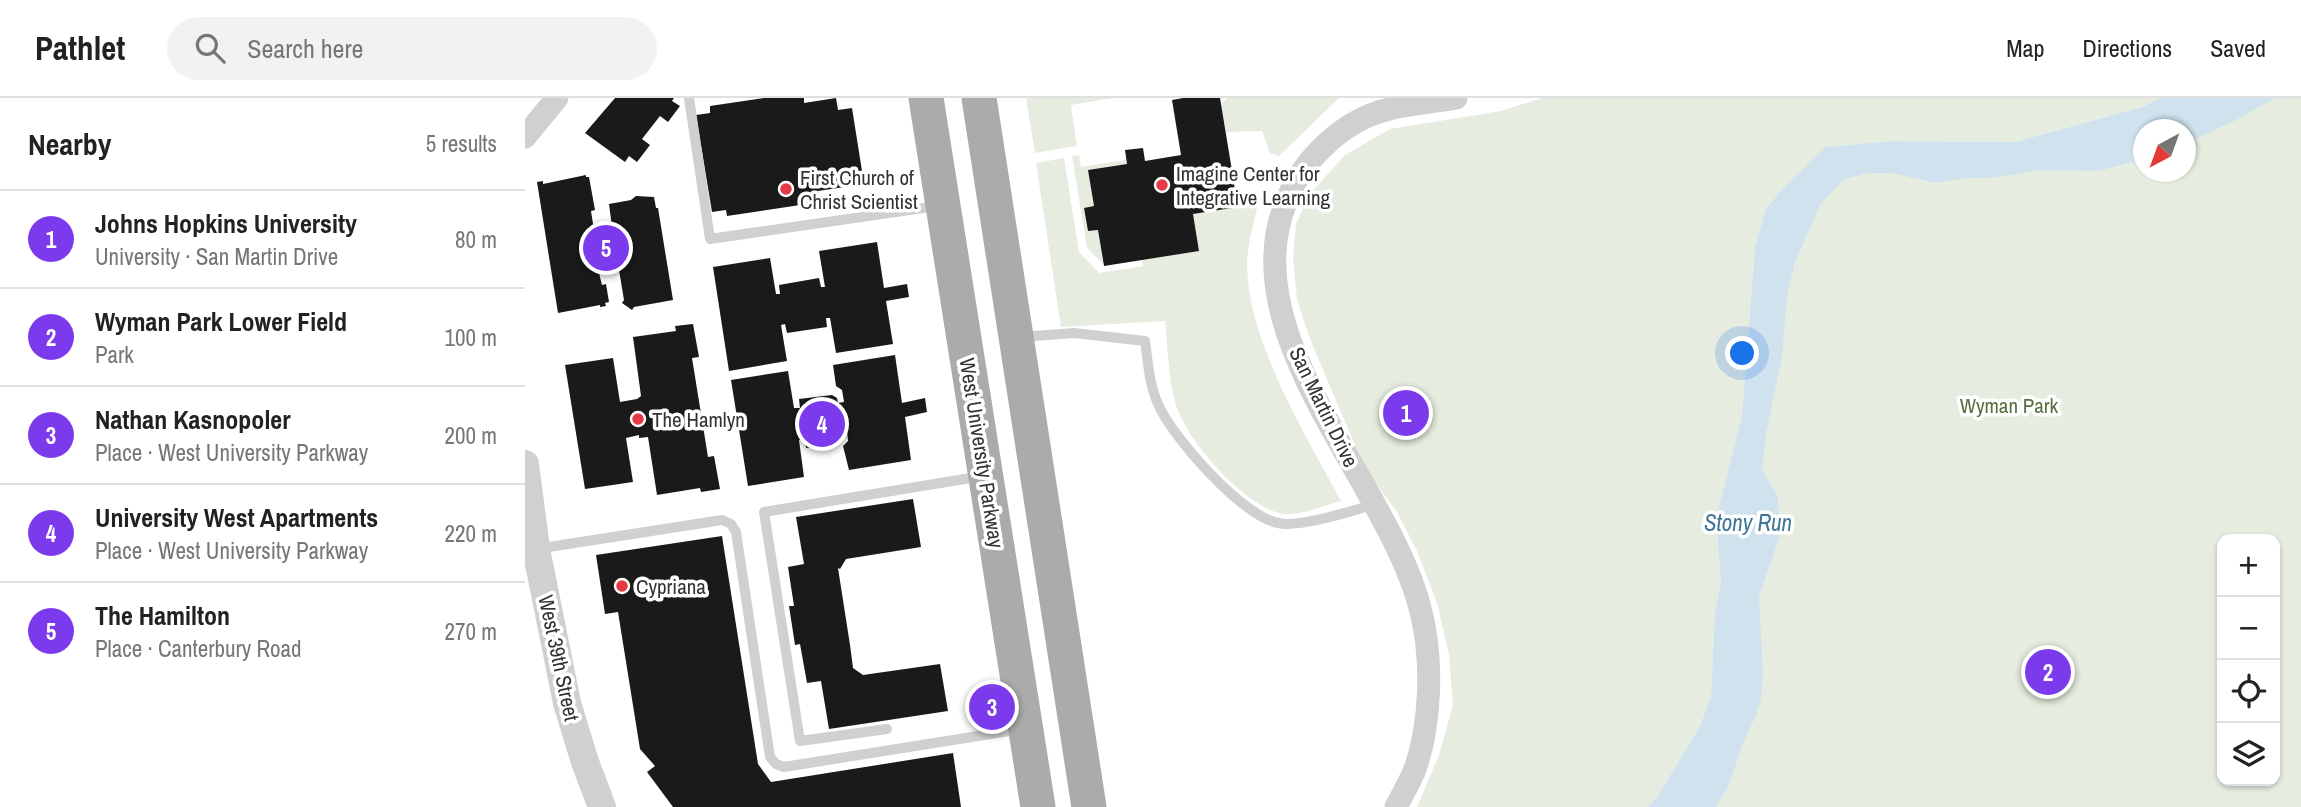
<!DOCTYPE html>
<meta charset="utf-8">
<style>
body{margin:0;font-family:"Archivo Narrow",sans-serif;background:#f2f2f2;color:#222}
.controls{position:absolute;right:21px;bottom:21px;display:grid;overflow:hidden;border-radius:14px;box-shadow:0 2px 5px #0004}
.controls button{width:63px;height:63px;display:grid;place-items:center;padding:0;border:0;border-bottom:2px solid #e0e0e0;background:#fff;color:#222;font:35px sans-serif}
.compass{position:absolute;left:1608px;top:21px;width:63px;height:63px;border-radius:50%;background:#fff;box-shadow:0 2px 5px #0004;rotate:221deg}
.you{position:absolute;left:1218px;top:256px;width:24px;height:24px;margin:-18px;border:5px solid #fff;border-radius:50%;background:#1a73e8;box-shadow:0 0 0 10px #1a73e833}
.badge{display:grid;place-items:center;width:46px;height:46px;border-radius:50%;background:#7c3aed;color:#fff;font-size:23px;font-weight:700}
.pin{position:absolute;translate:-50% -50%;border:4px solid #fff;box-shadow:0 2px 7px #0006}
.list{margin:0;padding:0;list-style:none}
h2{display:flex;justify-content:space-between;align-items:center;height:91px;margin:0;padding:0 28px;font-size:30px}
h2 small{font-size:23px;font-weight:400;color:#767676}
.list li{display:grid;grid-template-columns:46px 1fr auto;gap:21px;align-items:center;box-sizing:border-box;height:98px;padding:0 28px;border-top:2px solid #e0e0e0}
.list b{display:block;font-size:26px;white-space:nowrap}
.list p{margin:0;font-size:23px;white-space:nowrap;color:#767676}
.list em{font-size:23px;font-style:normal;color:#767676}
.icon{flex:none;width:38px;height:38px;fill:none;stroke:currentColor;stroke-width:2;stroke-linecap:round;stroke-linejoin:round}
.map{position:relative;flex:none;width:1776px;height:709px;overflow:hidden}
header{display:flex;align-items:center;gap:42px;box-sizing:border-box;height:98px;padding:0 35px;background:#fff;border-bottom:2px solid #e0e0e0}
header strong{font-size:33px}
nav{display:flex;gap:38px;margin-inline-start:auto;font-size:24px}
.search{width:490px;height:63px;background:#f2f2f2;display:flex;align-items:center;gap:18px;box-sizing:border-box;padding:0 24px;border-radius:38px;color:#767676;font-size:26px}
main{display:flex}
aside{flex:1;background:#fff}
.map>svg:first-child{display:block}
.green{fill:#e6ecdf;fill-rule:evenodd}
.water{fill:#cfe2ee}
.building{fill:#1a1a1a}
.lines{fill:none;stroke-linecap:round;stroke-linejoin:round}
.service{stroke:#d0d0d0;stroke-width:10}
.minor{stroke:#d0d0d0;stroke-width:23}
.tertiary{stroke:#d0d0d0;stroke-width:28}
.primary{stroke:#ababab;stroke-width:35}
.poi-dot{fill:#e63946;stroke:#fff;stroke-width:2.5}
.labels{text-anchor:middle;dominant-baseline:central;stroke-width:7;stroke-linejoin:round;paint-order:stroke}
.poi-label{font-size:21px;fill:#333;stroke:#fff;text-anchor:start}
.park-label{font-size:21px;fill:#56703f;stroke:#fff}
.street-label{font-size:21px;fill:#333;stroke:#fff}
.water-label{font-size:23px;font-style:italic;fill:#3f7597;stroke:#fff}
</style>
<header>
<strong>Pathlet</strong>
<div class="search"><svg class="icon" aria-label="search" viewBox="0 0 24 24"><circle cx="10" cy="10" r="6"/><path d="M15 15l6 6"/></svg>Search here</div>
<nav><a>Map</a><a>Directions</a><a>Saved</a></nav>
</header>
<main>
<aside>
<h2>Nearby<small>5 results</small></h2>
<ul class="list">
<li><span class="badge">1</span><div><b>Johns Hopkins University</b><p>University · San Martin Drive</p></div><em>80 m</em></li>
<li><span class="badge">2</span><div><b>Wyman Park Lower Field</b><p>Park</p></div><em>100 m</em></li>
<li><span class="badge">3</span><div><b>Nathan Kasnopoler</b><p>Place · West University Parkway</p></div><em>200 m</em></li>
<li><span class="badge">4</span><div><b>University West Apartments</b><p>Place · West University Parkway</p></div><em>220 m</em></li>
<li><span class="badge">5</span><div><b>The Hamilton</b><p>Place · Canterbury Road</p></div><em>270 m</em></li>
</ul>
</aside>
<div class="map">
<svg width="1776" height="709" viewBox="0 0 1776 709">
<rect width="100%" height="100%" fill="#fff"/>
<path class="green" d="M 501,0 L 588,0 L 546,7 L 552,48 L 510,55 Z
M 702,0 L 814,0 L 754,58 L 745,55 L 737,33 L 701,34 L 696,7 Z
M 1017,0 L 1636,0 L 1617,9 L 1490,44 L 1365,43 L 1302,49 L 1257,91 L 1240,112 L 1230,149 L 1217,317 L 1191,421 L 1196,485 L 1190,513 L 1186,597 L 1175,628 L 1133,697 L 1123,709 L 892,709 L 914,657 L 928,607 L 924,557 L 912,505 L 892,453 L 872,414 L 840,371 L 785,241 L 772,202 L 768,159 L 771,126 L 784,97 L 820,57 L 865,31 L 976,13 Z
M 1698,0 L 1776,0 L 1776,709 L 1146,709 L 1198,628 L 1245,161 L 1315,67 L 1618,45 L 1618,74 L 1660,74 L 1660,32 ZM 1697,441 L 1750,441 L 1750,683 L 1697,683 Z
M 554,57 L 556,69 L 601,62 L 602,66 L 563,72 L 569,108 L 559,110 L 563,133 L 573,132 L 578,166 L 562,150 L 547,58 Z
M 539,60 L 554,154 L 574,175 L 618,168 L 617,162 L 674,153 L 668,116 L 712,109 L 712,102 L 733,105 C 730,121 725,137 723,153 C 714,230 781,337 816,403 C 799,407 776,418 759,416 C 720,410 660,341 650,304 C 643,279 643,249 640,223 L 536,229 L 511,65 Z"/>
<path class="water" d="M 1636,0 L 1750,0 L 1709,23 L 1661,45 L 1660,32 L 1618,32 L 1618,61 L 1573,73 L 1515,72 L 1467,80 L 1439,80 L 1410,85 L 1368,75 L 1343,75 L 1320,81 L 1296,105 L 1270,164 L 1262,197 L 1257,259 L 1241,336 L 1237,373 L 1252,396 L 1256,435 L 1234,498 L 1238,575 L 1236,600 L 1231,617 L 1216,650 L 1203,690 L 1190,709 L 1123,709 L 1133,697 L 1175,628 L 1186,597 L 1190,513 L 1196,485 L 1191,421 L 1217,317 L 1230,149 L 1240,112 L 1257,91 L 1301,49 L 1365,43 L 1490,44 L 1617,9 Z"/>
<path class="building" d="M 90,0 L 149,0 L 147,3 L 155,8 L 143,24 L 135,18 L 117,41 L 125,47 L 112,64 L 104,58 L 100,64 L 60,35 Z
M 239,0 L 279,0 L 279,5 L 311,0 L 313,12 L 327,10 L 337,73 L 324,75 L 326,88 L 293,93 L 295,104 L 202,118 L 201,112 L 187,114 L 171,17 L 185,15 L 185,8 Z
M 658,0 L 695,0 L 713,109 L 668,116 L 674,153 L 579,168 L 573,132 L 563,133 L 559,110 L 569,108 L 563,72 L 602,66 L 600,52 L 618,50 L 620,63 L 656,57 L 647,2 Z
M 61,77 L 61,79 L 64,79 L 70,112 L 66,113 L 69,132 L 87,129 L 84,106 L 106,102 L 111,98 L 129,99 L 131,110 L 133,110 L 148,202 L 109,209 L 107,212 L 97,205 L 99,202 L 94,172 L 85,169 L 78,170 L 74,175 L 77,187 L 81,186 L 84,204 L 80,205 L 81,208 L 75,209 L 75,207 L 33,215 L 12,84 L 18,83 L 18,86 Z
M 352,144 L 359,190 L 382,186 L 384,199 L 361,203 L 368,246 L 311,255 L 305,220 L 301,220 L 302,229 L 262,235 L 260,226 L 256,227 L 262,263 L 204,273 L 188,169 L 245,160 L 251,196 L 255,196 L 254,187 L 294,180 L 296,189 L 300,189 L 294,153 Z
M 168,226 L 174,259 L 167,260 L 183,359 L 189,358 L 195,391 L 176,394 L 175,390 L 132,397 L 123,339 L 114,340 L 114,337 L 101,340 L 108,384 L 60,391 L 40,267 L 88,260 L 95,304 L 112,301 L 116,298 L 108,239 L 151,233 L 150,228 Z
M 370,257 L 377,305 L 400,300 L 402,314 L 380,319 L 386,362 L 324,372 L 318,348 L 323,343 L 322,333 L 318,334 L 318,340 L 314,345 L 281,350 L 280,341 L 274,342 L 279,379 L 223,388 L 206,282 L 263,273 L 269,310 L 275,310 L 274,301 L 307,297 L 312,300 L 313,305 L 319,304 L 317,292 L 311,288 L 308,267 Z
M 388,401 L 396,449 L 321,461 L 315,471 L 313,470 L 325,547 L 328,570 L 338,577 L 415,566 L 423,613 L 304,631 L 296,583 L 282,585 L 275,546 L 270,547 L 264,508 L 269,508 L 263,469 L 279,466 L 271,419 Z
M 197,438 L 233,666 L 246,684 L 428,655 L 436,709 L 148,709 L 122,674 L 130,668 L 115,651 L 93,514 L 80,516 L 71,457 Z"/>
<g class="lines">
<path class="service" d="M 164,0 L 185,141 L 412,108
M 496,239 L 549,235 L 620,243 C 623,264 624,286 633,306 C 647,339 717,418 753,425 C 775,430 825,413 848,407
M 11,451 L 197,422 L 206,426 L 211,434 L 245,659 L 251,666 L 259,669 L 497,631
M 362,631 L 275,643 L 239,414 L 458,378"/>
<path class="minor" d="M 0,39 L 32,0
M 871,709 C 877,697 885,684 890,671 C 906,626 908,561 896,514 C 866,387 706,239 761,104 C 778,61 818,22 864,11 C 886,6 909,4 931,0"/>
<path class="tertiary" d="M 0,366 L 11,451 L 42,605 L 60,664 L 77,709"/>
<path class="primary" d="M 401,0 L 513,709
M 454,0 L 564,709"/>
</g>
<g class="poi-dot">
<circle cx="637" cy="87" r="7"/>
<circle cx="261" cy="91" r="7"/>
<circle cx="113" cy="321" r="7"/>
<circle cx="97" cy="488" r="7"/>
</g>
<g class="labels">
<g class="poi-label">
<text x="651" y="75">Imagine Center for<tspan x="651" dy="24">Integrative Learning</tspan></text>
<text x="275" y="79">First Church of<tspan x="275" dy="24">Christ Scientist</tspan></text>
<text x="127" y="321">The Hamlyn</text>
<text x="111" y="488">Cypriana</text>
</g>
<g class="park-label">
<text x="1484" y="307">Wyman Park</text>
</g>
<g class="street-label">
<text transform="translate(799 309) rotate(64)">San Martin Drive</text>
<text transform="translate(457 355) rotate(81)">West University Parkway</text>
<text transform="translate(34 560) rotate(78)">West 39th Street</text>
</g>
<g class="water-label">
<text x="1223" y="424">Stony Run</text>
</g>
</g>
</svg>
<div class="controls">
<button>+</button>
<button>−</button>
<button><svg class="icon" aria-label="locate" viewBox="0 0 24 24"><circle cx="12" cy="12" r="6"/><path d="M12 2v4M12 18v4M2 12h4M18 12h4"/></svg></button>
<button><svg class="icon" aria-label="layers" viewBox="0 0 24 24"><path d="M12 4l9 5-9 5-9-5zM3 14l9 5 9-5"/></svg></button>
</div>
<svg class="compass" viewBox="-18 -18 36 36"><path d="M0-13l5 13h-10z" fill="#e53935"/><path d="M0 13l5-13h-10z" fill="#767676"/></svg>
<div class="you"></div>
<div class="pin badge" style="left:881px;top:315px">1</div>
<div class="pin badge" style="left:1523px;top:574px">2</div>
<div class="pin badge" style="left:467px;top:609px">3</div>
<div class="pin badge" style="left:297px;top:326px">4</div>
<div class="pin badge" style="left:81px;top:150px">5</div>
</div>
</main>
